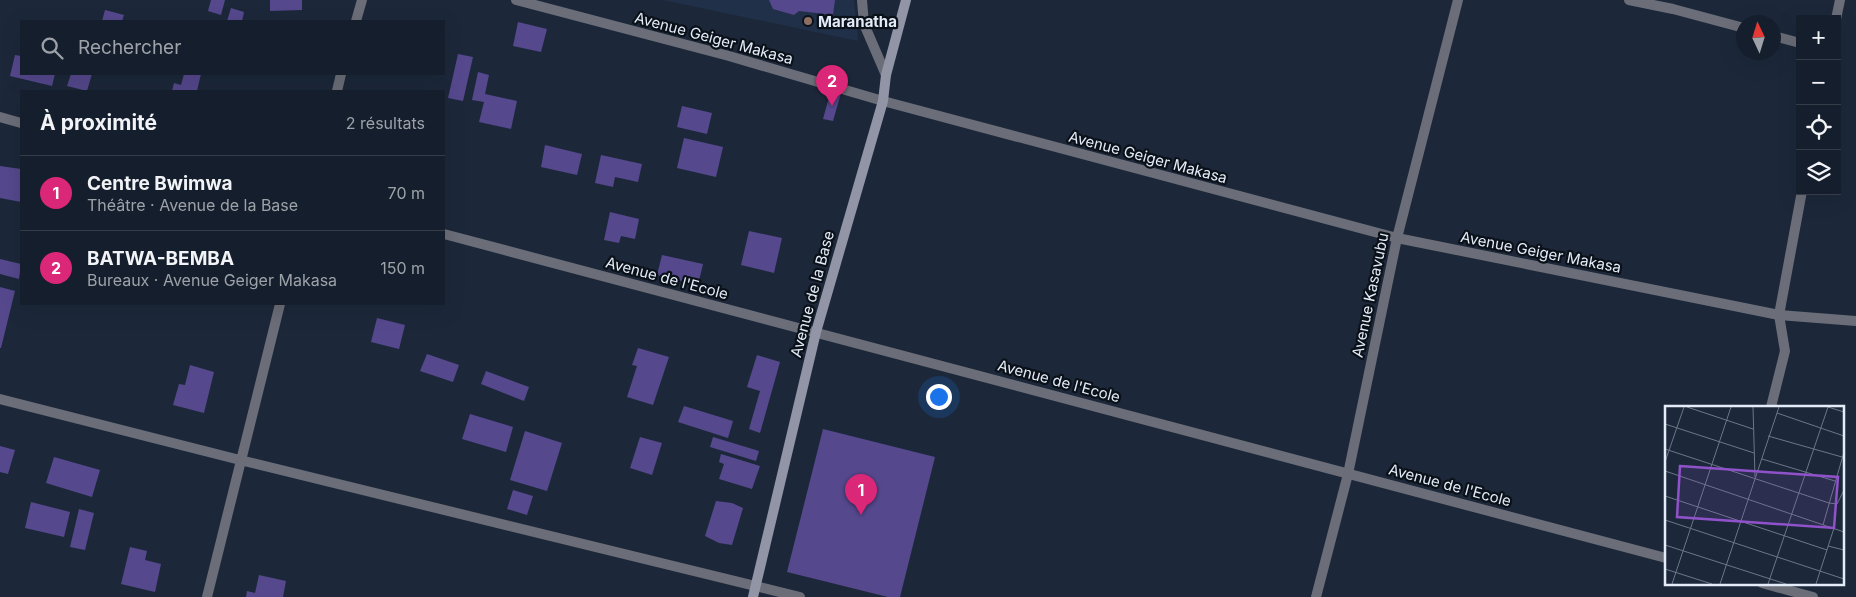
<!DOCTYPE html>
<html lang="fr">
<meta charset="utf-8">
<style>
body{margin:0;font-family:Inter,sans-serif;background:#1e2734;color:#f1f3f6}
.controls{position:absolute;right:15px;top:15px;display:grid;overflow:hidden;border-radius:0px;box-shadow:0 5px 20px #0002}
.controls button{width:45px;height:45px;display:grid;place-items:center;padding:0;border:0;border-bottom:1px solid #343c48;background:#151e2c;color:#f1f3f6;font:25px sans-serif}
.compass{position:absolute;left:1736px;top:15px;width:45px;height:45px;border-radius:50%;background:#151e2c;box-shadow:0 5px 20px #0002;rotate:356deg}
.you{position:absolute;left:938px;top:396px;width:18px;height:18px;margin:-12px;border:4px solid #fff;border-radius:50%;background:#1a73e8;box-shadow:0 0 0 8px #1a73e833}
.badge{display:grid;place-items:center;width:32px;height:32px;border-radius:50%;background:#db2777;color:#fff;font-size:16px;font-weight:700}
.pin{position:absolute;translate:-50% -41px;filter:drop-shadow(0 1px 2px #0008)}
.pin::after{content:'';position:absolute;top:26px;width:18px;height:15px;background:inherit;clip-path:polygon(0 0,100% 0,50% 100%)}
.list{margin:0;padding:0;list-style:none}
h2{display:flex;justify-content:space-between;align-items:center;height:65px;margin:0;padding:0 20px;font-size:21px}
h2 small{font-size:16px;font-weight:400;color:#9da2a9}
.list li{display:grid;grid-template-columns:32px 1fr auto;gap:15px;align-items:center;box-sizing:border-box;height:75px;padding:0 20px;border-top:1px solid #343c48}
.list b{display:block;font-size:19px;white-space:nowrap}
.list p{margin:0;font-size:16px;white-space:nowrap;color:#9da2a9}
.list em{font-size:16px;font-style:normal;color:#9da2a9}
.icon{flex:none;width:28px;height:28px;fill:none;stroke:currentColor;stroke-width:2;stroke-linecap:round;stroke-linejoin:round}
.map{position:relative;flex:none;width:1856px;height:597px;overflow:hidden}
.search{position:absolute;background:#151e2c;box-shadow:0 5px 20px #0002;left:20px;top:20px;width:425px;height:55px;display:flex;align-items:center;gap:12px;box-sizing:border-box;padding:0 18px;border-radius:0px;color:#9da2a9;font-size:19px}
.panel{position:absolute;background:#151e2c;box-shadow:0 5px 20px #0002;left:20px;top:90px;width:425px;height:215px;border-radius:0px}
.map>svg:first-child{display:block}
.built{fill:#203048}
.building{fill:#55488d}
.lines{fill:none;stroke-linecap:round;stroke-linejoin:round}
.street{stroke:#6b6e78;stroke-width:10}
.secondary{stroke:#9195a6;stroke-width:10}
.education-dot{fill:#8d6e63;stroke:#0b1119;stroke-width:2}
.labels{text-anchor:middle;dominant-baseline:central;stroke-width:4.5;stroke-linejoin:round;paint-order:stroke}
.poi-label{font-size:15px;font-weight:bold;fill:#e3ecf8;stroke:#0b1119;text-anchor:start}
.street-label{font-size:15px;fill:#e3ecf8;stroke:#0b1119}
.inset-road{fill:none;stroke:#6c7686;stroke-width:1}
.view{fill:#9052ca;fill-opacity:0.15;stroke:#9052ca;stroke-width:2.5}
.inset-edge{fill:none;stroke:#e3ecf8;stroke-width:2.5}
</style>
<div class="map">
<svg width="1856" height="597" viewBox="0 0 1856 597">
<rect width="100%" height="100%" fill="#1c283a"/>
<path class="built" d="M 663,0 L 854,0 L 858,41 Z"/>
<path class="building" d="M 211,0 L 225,0 L 221,15 L 208,11 Z
M 270,0 L 302,0 L 302,10 L 270,11 Z
M 769,0 L 835,0 L 833,15 L 799,11 L 794,15 L 773,9 Z
M 231,8 L 244,12 L 242,21 L 227,21 Z
M 105,10 L 124,15 L 122,21 L 102,21 Z
M 518,22 L 547,29 L 541,52 L 513,46 Z
M 458,54 L 473,57 L 463,101 L 448,98 Z
M 15,55 L 21,56 L 21,74 L 55,74 L 52,86 L 10,76 Z
M 478,72 L 489,75 L 485,94 L 517,101 L 511,129 L 479,122 L 484,102 L 472,100 Z
M 71,74 L 92,74 L 87,91 L 67,86 Z
M 184,74 L 201,74 L 197,91 L 172,91 L 174,83 L 181,85 Z
M 831,90 L 841,93 L 833,121 L 823,119 Z
M 682,106 L 712,113 L 707,134 L 677,127 Z
M 684,138 L 723,147 L 716,177 L 677,168 Z
M 545,145 L 582,154 L 577,175 L 541,167 Z
M 601,155 L 642,164 L 638,182 L 615,177 L 613,187 L 595,183 Z
M 0,166 L 21,169 L 21,202 L 0,198 Z
M 610,212 L 639,219 L 635,239 L 621,236 L 619,243 L 604,240 Z
M 749,231 L 782,238 L 774,273 L 741,265 Z
M 662,255 L 703,264 L 698,285 L 657,275 Z
M 0,259 L 21,264 L 19,279 L 0,274 Z
M 0,287 L 15,291 L 1,348 L 0,348 Z
M 377,318 L 405,325 L 399,349 L 371,342 Z
M 638,348 L 669,357 L 653,405 L 627,397 L 637,366 L 632,365 Z
M 427,354 L 459,365 L 453,382 L 420,371 Z
M 757,355 L 780,362 L 760,433 L 749,429 L 760,391 L 747,387 Z
M 190,365 L 214,372 L 204,413 L 173,405 L 179,384 L 185,385 Z
M 486,371 L 529,387 L 524,401 L 481,384 Z
M 684,406 L 733,421 L 728,438 L 678,422 Z
M 470,414 L 513,427 L 506,452 L 462,439 Z
M 823,429 L 935,457 L 900,597 L 888,597 L 787,572 Z
M 525,431 L 562,443 L 547,491 L 510,480 Z
M 640,437 L 662,443 L 652,475 L 630,468 Z
M 713,437 L 759,451 L 756,461 L 710,447 Z
M 0,446 L 15,450 L 8,474 L 0,472 Z
M 721,454 L 760,466 L 752,489 L 719,479 L 724,464 L 719,462 Z
M 54,457 L 100,470 L 92,497 L 46,483 Z
M 513,490 L 533,496 L 527,515 L 507,509 Z
M 716,501 L 732,503 L 743,508 L 732,545 L 719,543 L 705,536 Z
M 31,502 L 70,512 L 64,537 L 25,528 Z
M 79,509 L 94,513 L 85,550 L 70,547 Z
M 130,547 L 147,551 L 145,560 L 161,564 L 155,592 L 121,584 Z
M 259,575 L 286,581 L 283,597 L 246,597 L 247,591 L 255,593 Z"/>
<g class="lines">
<path class="street" d="M 516,0 L 729,56 L 883,101 L 1397,238 L 1779,315 L 1856,321
M 862,0 L 864,24 L 886,75
M 1629,0 L 1673,9 L 1744,28
M 1836,19 L 1840,0
M 356,21 L 362,0
M 1774,36 L 1800,43
M 337,91 L 341,74
M 0,117 L 21,123
M 444,234 L 1666,558
M 0,399 L 240,460 L 800,597
M 1771,407 L 1785,351 L 1779,315 L 1802,191
M 1762,583 L 1813,597
M 207,597 L 280,304
M 1316,597 L 1348,474 L 1397,238 L 1458,0"/>
<path class="secondary" d="M 753,597 L 816,332 L 883,101 L 886,75 L 906,0"/>
</g>
<circle class="education-dot" cx="808" cy="21" r="5"/>
<g class="labels">
<g class="poi-label">
<text x="818" y="21">Maranatha</text>
</g>
<g class="street-label">
<text transform="translate(714 38) rotate(15)">Avenue Geiger Makasa</text>
<text transform="translate(1148 157) rotate(15)">Avenue Geiger Makasa</text>
<text transform="translate(1541 252) rotate(11)">Avenue Geiger Makasa</text>
<text transform="translate(667 278) rotate(15)">Avenue de l'Ecole</text>
<text transform="translate(812 294) rotate(-75)">Avenue de la Base</text>
<text transform="translate(1370 295) rotate(-78)">Avenue Kasavubu</text>
<text transform="translate(1059 381) rotate(15)">Avenue de l'Ecole</text>
<text transform="translate(1450 485) rotate(15)">Avenue de l'Ecole</text>
</g>
</g>
<g transform="translate(1665 406)">
<rect width="179" height="179" fill="#1c283a"/>
<path class="inset-road" d="M 22,1 L 88,23M 88,1 L 90,71M 163,1 L 179,6M 112,7 L 179,30M 0,18 L 89,47M 103,30 L 177,51M 0,43 L 164,97 L 172,98 L 179,84M 97,53 L 170,75M 0,56 L 19,1M 0,65 L 179,126M 0,90 L 162,144M 0,114 L 179,173M 158,119 L 179,46M 0,139 L 121,178M 163,140 L 179,144M 0,163 L 47,178M 7,178 L 66,1M 55,178 L 114,1M 103,178 L 163,1M 151,178 L 169,122"/>
<path class="view" d="M 15,60 L 173,71 L 169,122 L 12,111 Z"/>
<rect width="179" height="179" class="inset-edge"/>
</g>
</svg>
<div class="controls">
<button>+</button>
<button>−</button>
<button><svg class="icon" aria-label="locate" viewBox="0 0 24 24"><circle cx="12" cy="12" r="6"/><path d="M12 2v4M12 18v4M2 12h4M18 12h4"/></svg></button>
<button><svg class="icon" aria-label="layers" viewBox="0 0 24 24"><path d="M12 4l9 5-9 5-9-5zM3 14l9 5 9-5"/></svg></button>
</div>
<svg class="compass" viewBox="-18 -18 36 36"><path d="M0-13l5 13h-10z" fill="#e53935"/><path d="M0 13l5-13h-10z" fill="#9da2a9"/></svg>
<div class="you"></div>
<div class="pin badge" style="left:861px;top:515px">1</div>
<div class="pin badge" style="left:832px;top:106px">2</div>
<div class="search"><svg class="icon" aria-label="search" viewBox="0 0 24 24"><circle cx="10" cy="10" r="6"/><path d="M15 15l6 6"/></svg>Rechercher</div>
<section class="panel">
<h2>À proximité<small>2 résultats</small></h2>
<ul class="list">
<li><span class="badge">1</span><div><b>Centre Bwimwa</b><p>Théâtre · Avenue de la Base</p></div><em>70 m</em></li>
<li><span class="badge">2</span><div><b>BATWA-BEMBA</b><p>Bureaux · Avenue Geiger Makasa</p></div><em>150 m</em></li>
</ul>
</section>
</div>
